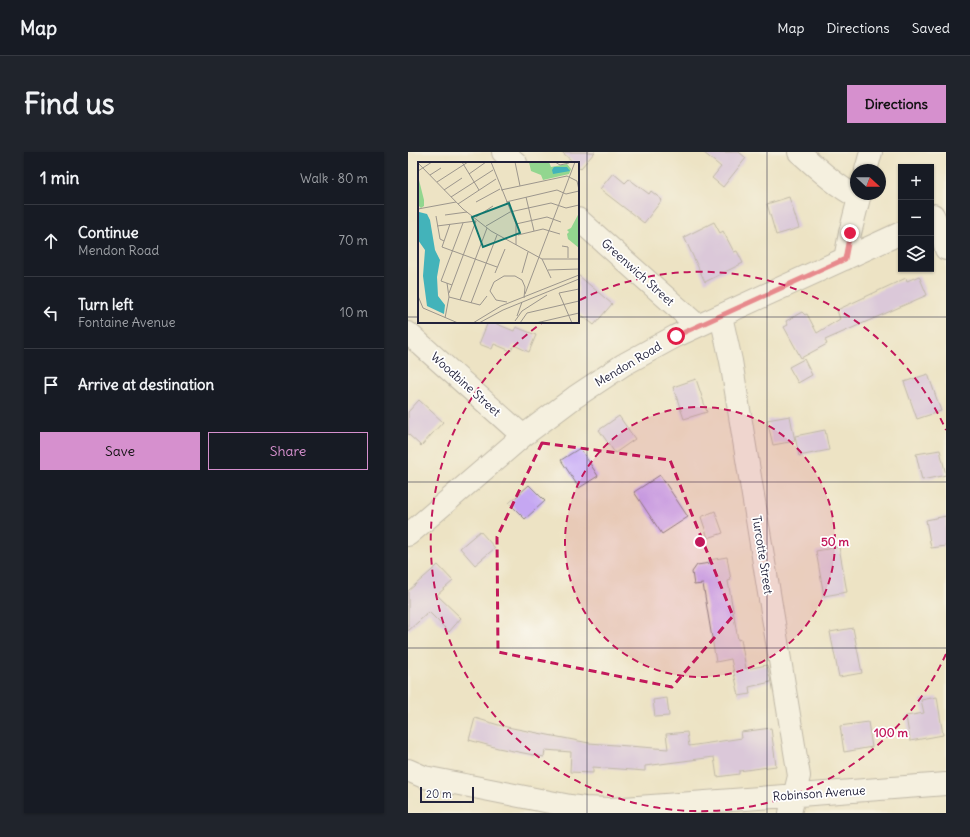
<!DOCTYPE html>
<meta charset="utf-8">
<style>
body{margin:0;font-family:Delius,sans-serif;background:#20242c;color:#f1f3f6}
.controls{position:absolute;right:12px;top:12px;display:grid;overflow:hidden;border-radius:0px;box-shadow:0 1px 3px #0004}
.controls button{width:36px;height:36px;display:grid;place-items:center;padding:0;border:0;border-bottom:1px solid #363941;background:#171b24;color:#f1f3f6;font:20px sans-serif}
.compass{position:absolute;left:442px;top:12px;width:36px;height:36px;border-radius:50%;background:#171b24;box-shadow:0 1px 3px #0004;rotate:111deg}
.scale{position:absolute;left:12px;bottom:10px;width:54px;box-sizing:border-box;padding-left:4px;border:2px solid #22223b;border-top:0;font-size:11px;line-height:14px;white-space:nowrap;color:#22223b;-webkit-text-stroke:3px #fff;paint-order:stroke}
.stop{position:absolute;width:12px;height:12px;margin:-9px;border:3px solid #e11d48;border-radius:50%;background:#fff}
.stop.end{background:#e11d48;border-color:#fff;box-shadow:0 1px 4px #0008}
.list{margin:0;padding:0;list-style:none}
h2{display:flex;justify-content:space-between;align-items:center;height:52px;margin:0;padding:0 16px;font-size:17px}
h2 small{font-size:13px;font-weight:400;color:#9ea1a6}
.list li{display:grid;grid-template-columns:26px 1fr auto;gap:12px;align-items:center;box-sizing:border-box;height:72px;padding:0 16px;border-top:1px solid #363941}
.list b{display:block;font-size:15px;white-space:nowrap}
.list p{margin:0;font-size:13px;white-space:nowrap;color:#9ea1a6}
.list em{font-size:13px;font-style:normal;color:#9ea1a6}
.actions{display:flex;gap:8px;padding:12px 16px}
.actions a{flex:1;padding:9px 0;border:1px solid #d690ce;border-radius:0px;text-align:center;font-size:14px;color:#d690ce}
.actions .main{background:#d690ce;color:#111}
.icon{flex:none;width:22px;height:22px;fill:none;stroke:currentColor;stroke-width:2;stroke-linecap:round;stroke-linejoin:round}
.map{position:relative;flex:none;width:538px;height:661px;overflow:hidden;border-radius:0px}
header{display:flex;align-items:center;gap:24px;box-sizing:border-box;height:56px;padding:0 20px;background:#171b24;border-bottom:1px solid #363941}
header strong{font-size:19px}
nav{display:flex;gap:22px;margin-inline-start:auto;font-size:14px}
.intro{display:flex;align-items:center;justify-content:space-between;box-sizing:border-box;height:96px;padding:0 24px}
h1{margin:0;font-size:28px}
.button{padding:10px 18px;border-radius:0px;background:#d690ce;color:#111;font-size:14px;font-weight:700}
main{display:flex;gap:24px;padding:0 24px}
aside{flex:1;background:#171b24;border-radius:0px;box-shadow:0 1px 3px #0004}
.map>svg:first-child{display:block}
.building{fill:#c5a7f2}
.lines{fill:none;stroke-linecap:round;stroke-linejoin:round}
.minor-casing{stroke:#888280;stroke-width:24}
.minor{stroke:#fff;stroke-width:22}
.route{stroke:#e11d48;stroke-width:5}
.marked{fill:none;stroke:#c2185b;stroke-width:3;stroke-dasharray:8 5;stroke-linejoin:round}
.grid{fill:none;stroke:#22223b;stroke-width:1;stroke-opacity:0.55}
.ring{fill:none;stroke:#c2185b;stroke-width:2;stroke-dasharray:7 5}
.labels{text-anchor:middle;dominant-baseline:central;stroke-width:3.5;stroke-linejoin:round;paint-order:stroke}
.street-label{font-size:12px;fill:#22223b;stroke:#fff}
.inset-road{fill:none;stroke:#9c968d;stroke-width:1}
.view{fill:#0f766e;fill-opacity:0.15;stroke:#0f766e;stroke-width:2}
.inset-edge{fill:none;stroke:#22223b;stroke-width:2}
.centre{fill:#c2185b;stroke:#fff;stroke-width:2}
.ring-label{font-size:12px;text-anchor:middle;font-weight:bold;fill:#c2185b;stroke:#fff;stroke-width:3.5;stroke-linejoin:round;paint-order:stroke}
</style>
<header>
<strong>Map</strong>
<nav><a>Map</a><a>Directions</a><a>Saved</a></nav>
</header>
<div class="intro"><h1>Find us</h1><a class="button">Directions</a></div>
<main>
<aside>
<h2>1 min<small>Walk · 80 m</small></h2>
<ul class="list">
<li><svg class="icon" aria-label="ahead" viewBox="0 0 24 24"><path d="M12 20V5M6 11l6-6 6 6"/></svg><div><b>Continue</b><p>Mendon Road</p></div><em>70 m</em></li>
<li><svg class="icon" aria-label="left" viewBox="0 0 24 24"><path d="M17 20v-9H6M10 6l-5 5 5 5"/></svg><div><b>Turn left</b><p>Fontaine Avenue</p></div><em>10 m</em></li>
<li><svg class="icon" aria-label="arrive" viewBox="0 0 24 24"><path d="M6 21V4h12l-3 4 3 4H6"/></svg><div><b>Arrive at destination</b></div></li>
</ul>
<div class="actions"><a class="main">Save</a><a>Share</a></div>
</aside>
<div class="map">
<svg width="538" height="661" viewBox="0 0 538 661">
<rect width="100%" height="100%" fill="#fff"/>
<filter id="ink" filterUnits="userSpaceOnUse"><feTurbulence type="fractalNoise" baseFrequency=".025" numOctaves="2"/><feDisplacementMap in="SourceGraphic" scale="8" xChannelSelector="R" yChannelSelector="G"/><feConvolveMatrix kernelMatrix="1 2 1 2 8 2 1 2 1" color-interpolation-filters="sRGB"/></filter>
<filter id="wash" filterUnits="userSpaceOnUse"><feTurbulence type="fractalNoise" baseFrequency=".012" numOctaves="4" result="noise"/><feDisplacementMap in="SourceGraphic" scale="16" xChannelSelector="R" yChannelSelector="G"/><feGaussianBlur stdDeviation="0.9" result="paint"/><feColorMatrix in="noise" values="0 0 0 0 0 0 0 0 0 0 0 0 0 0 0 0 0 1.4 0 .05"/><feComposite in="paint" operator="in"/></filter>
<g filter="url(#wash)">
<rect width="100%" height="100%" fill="#ede3c4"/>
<g id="blocks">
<path class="building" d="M 154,0 L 187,0 L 172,17 L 170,15 L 170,11 L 166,11 Z
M 295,0 L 331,0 L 338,6 L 315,35 L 304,26 L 313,15 Z
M 205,21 L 217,31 L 221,27 L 241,42 L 243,39 L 254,48 L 236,71 L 192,37 Z
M 381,45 L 391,76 L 368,83 L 359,52 Z
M 306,70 L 312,81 L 315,79 L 326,100 L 329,99 L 335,111 L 297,130 L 276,85 Z
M 170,123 L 204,152 L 186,173 L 170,160 Z
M 511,124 L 519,143 L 417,188 L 419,192 L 393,206 L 376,175 L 380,173 L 378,169 L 394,160 L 397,163 L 399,162 L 409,181 L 432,167 L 429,158 L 498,126 L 499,129 Z
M 80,170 L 84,170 L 106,179 L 108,175 L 128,183 L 121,200 L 106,193 L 103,199 L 86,192 L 84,197 L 71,192 Z
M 396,207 L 404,223 L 390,231 L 381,215 Z
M 520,222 L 533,259 L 509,267 L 496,230 Z
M 288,227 L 299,260 L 276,267 L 265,235 Z
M 11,248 L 35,270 L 13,294 L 0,282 L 0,260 Z
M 211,264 L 227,287 L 207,301 L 191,278 Z
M 382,264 L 387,289 L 365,293 L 359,268 Z
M 417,278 L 421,298 L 391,304 L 387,284 Z
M 172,296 L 190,324 L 171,336 L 153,308 Z
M 532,298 L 538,323 L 514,328 L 508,302 Z
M 252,323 L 280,365 L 254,382 L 226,340 Z
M 121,333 L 137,349 L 117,367 L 101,351 Z
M 307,359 L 315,381 L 300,386 L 293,365 Z
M 538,364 L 538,394 L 523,396 L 518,368 Z
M 72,379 L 87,396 L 67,413 L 52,396 Z
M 431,395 L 439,440 L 416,444 L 408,399 Z
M 319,405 L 323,428 L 320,429 L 330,488 L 333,487 L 338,517 L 359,513 L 363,530 L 341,535 L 342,542 L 331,544 L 323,507 L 308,510 L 295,432 L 286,433 L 284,420 L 289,413 L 302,411 L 301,408 Z
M 30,413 L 45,429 L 29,443 L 53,466 L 41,480 L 21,460 L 0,479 L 0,439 Z
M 445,476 L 454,521 L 431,525 L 422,480 Z
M 529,545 L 535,583 L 502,589 L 498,564 L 516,561 L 513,548 Z
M 259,546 L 261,564 L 247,565 L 245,548 Z
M 67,566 L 94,574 L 181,591 L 260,597 L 258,582 L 279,580 L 281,594 L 334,586 L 333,580 L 363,576 L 368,614 L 331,619 L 331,622 L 309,625 L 306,605 L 237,614 L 237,619 L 185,615 L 185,621 L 162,620 L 163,600 L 137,598 L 136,605 L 90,596 L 61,588 Z
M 460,570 L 464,595 L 436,600 L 432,574 Z"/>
</g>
</g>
<g filter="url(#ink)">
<use href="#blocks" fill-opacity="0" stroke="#888280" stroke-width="1"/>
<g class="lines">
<g class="minor-casing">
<path id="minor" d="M 95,0 L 108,11
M 391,0 C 410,17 428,34 451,46
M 458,18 L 463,0
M 525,63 L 535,86 L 538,97
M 170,67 L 290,174
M 437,107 L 442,81 L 452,42
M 313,164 L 323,209 L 391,624 L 382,661
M 0,181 L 115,284
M 0,383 L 115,284 L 167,245 L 215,213 L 268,184 L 493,81
M 0,618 L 16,625 L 162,654 L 176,656 L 203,657 L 538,632"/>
</g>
<use href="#minor" class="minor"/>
</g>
</g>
<g class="lines" filter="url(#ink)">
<path class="route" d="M 268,184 L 437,107 L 442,81"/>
</g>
<path d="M0 0H538V661H0ZM 134,291 L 262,308 L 325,464 L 264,535 L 90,500 L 89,385 Z" fill="#ede3c4" fill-opacity=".55" fill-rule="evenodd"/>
<path class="marked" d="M 134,291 L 262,308 L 325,464 L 264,535 L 90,500 L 89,385 Z"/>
<path class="grid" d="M 179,0 L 179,661M 359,0 L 359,661M 0,165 L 11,165M 170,165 L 538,165M 0,330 L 538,330M 0,496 L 538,496"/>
<circle cx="292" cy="390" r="135" fill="#c2185b" fill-opacity=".12"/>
<g class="ring">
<circle cx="292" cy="390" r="135"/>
<path d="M538 502A270 270 0 1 1 135 170M172 148A270 270 0 0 1 538 278"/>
</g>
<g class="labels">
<g class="street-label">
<text transform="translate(230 120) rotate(42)">Greenwich Street</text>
<text transform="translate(220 212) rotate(-31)">Mendon Road</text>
<text transform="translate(58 232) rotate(42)">Woodbine Street</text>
<text transform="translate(355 403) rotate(81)">Turcotte Street</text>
<text transform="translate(411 641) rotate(-4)">Robinson Avenue</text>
</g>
</g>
<g transform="translate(10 10)">
<rect width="161" height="161" fill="#ede3c4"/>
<path d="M 111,0 L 131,0 L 133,5 L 149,2 L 153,7 L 151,12 L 125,18 L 123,13 L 113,9 ZM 0,14 L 6,38 L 6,44 L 3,46 L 0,43 ZM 161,51 L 161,86 L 150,77 L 149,72 L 151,70 L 149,68 L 153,66 Z" fill="#92d68f"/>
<path d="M 136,5 L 149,5 L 152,9 L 135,12 L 134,8 ZM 1,50 L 9,52 L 12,58 L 17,88 L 22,98 L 19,115 L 20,134 L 27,143 L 26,152 L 9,144 L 5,114 L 7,88 L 0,78 Z" fill="#43b3ba"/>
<path class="inset-road" d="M 44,0 L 61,28M 73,0 L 98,62 L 98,83M 97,0 L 102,24M 137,0 L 142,3 L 151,1M 0,1 L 45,47 L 73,69 L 124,97 L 133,116M 0,9 L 14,0M 51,12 L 68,0M 12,13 L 23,6M 19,20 L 50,0M 26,28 L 44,16M 83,28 L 149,14 L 159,19 L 161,28M 33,35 L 75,8M 108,35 L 116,69M 58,40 L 82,27M 88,40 L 139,28 L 148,32 L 161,29M 40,42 L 78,17M 0,47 L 38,40M 27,53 L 49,50M 18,54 L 22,77 L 26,79M 58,55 L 75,44M 32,62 L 24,85 L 79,105M 98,62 L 129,55 L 143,60M 19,64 L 58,59M 68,64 L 92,50 L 133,41 L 148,46 L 161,43M 100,73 L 125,67 L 142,72M 144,84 L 150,85 L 150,96M 124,97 L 161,97M 130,108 L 161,107M 77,111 L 87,87M 104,111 L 110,90M 34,123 L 23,119 L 45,61M 31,131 L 58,59M 107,132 L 157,0M 0,134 L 5,146M 31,135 L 62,143 L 69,134M 42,138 L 69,66M 89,140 L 78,138 L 72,129 L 76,120 L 86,114 L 97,114 L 104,118 L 107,125 L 106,136M 53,141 L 79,73M 5,146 L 40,161M 99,154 L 104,140M 27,156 L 31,135 L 29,121M 97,159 L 104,149 L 129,133M 55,161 L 83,144 L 161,113M 61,161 L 85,148 L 161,117M 102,161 L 109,151 L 161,139M 118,161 L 161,151M 154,161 L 141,131 L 161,127"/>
<path class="view" d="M 91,41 L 102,71 L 65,85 L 54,55 Z"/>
<rect width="161" height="161" class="inset-edge"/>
</g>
<circle cx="292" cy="390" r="6" class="centre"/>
<g class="ring-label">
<text x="427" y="394">50 m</text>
<text x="483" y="585">100 m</text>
</g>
</svg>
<div class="controls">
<button>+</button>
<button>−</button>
<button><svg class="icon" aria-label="layers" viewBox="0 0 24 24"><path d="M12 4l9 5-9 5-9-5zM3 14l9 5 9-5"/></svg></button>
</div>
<svg class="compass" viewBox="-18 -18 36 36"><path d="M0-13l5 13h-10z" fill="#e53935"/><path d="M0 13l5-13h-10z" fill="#9ea1a6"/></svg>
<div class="scale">20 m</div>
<div class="stop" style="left:268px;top:184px"></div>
<div class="stop end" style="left:442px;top:81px"></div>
</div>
</main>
